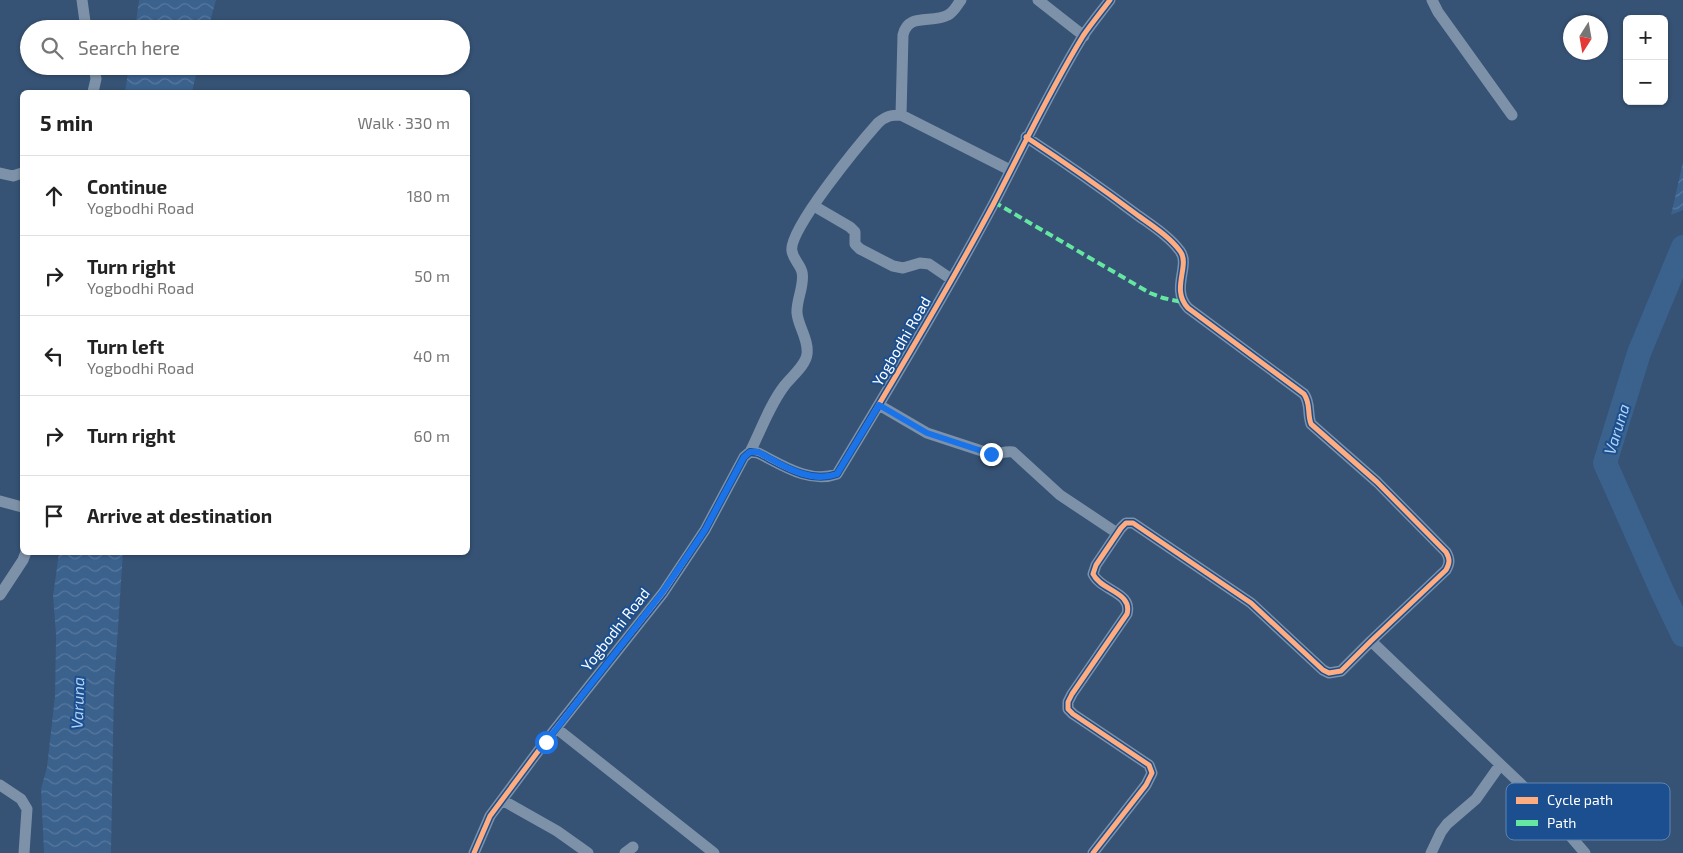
<!DOCTYPE html>
<meta charset="utf-8">
<style>
body{margin:0;font-family:"Exo 2",sans-serif;background:#f6f6f6;color:#222}
.controls{position:absolute;right:15px;top:15px;display:grid;overflow:hidden;border-radius:8px;box-shadow:0 1px 4px #0004}
.controls button{width:45px;height:45px;display:grid;place-items:center;padding:0;border:0;border-bottom:1px solid #e0e0e0;background:#fff;color:#222;font:25px sans-serif}
.compass{position:absolute;left:1563px;top:15px;width:45px;height:45px;border-radius:50%;background:#fff;box-shadow:0 1px 4px #0004;rotate:191deg}
.stop{position:absolute;width:15px;height:15px;margin:-11px;border:4px solid #1a73e8;border-radius:50%;background:#fff}
.stop.end{background:#1a73e8;border-color:#fff;box-shadow:0 1px 5px #0008}
.list{margin:0;padding:0;list-style:none}
h2{display:flex;justify-content:space-between;align-items:center;height:65px;margin:0;padding:0 20px;font-size:21px}
h2 small{font-size:16px;font-weight:400;color:#767676}
.list li{display:grid;grid-template-columns:32px 1fr auto;gap:15px;align-items:center;box-sizing:border-box;height:80px;padding:0 20px;border-top:1px solid #e0e0e0}
.list b{display:block;font-size:19px;white-space:nowrap}
.list p{margin:0;font-size:16px;white-space:nowrap;color:#767676}
.list em{font-size:16px;font-style:normal;color:#767676}
.icon{flex:none;width:28px;height:28px;fill:none;stroke:currentColor;stroke-width:2;stroke-linecap:round;stroke-linejoin:round}
.map{position:relative;flex:none;width:1683px;height:853px;overflow:hidden}
.search{position:absolute;background:#fff;box-shadow:0 1px 4px #0004;left:20px;top:20px;width:450px;height:55px;display:flex;align-items:center;gap:12px;box-sizing:border-box;padding:0 18px;border-radius:28px;color:#767676;font-size:19px}
.panel{position:absolute;background:#fff;box-shadow:0 1px 4px #0004;left:20px;top:90px;width:450px;height:465px;border-radius:8px}
.map>svg:first-child{display:block}
.water{fill:url(#water-waves)}
.lines{fill:none;stroke-linecap:round;stroke-linejoin:round}
.river{stroke:#3b618d;stroke-width:24}
.street{stroke:#7d92a8;stroke-width:11}
.quiet{stroke:#66e7a1;stroke-width:4;stroke-dasharray:8 4;stroke-linecap:butt}
.cycleway-casing{stroke:#1b4f8f;stroke-width:8}
.cycleway{stroke:#ffac80;stroke-width:5}
.route{stroke:#1a73e8;stroke-width:6}
.labels{text-anchor:middle;dominant-baseline:central;stroke-width:4;stroke-linejoin:round;paint-order:stroke}
.street-label{font-size:15px;fill:#fff;stroke:#1b4f8f}
.water-label{font-size:16px;font-style:italic;fill:#b5d3f5;stroke:#1b4f8f}
.key{fill:#1b4f8f;stroke:#5f84b1;stroke-width:1}
.key-label{font-size:14px;fill:#fff}
</style>
<div class="map">
<svg width="1683" height="853" viewBox="0 0 1683 853">
<defs>
<pattern id="water-waves" width="16" height="10" patternUnits="userSpaceOnUse" patternTransform="scale(1.25)"><rect width="16" height="10" fill="#3b618d"/><path d="M0 5q4-4 8 0t8 0" fill="none" stroke="#58799e"/></pattern>
</defs>
<rect width="100%" height="100%" fill="#365274"/>
<path class="water" d="M 139,0 L 216,0 L 208,29 L 135,29 Z
M 129,66 L 198,66 L 192,92 L 125,92 Z
M 1683,162 L 1683,210 L 1671,215 Z
M 59,553 L 123,553 L 114,687 L 111,853 L 44,853 L 41,789 L 47,767 L 55,696 L 56,635 L 53,596 Z"/>
<g class="lines">
<path class="river" d="M 1683,247 L 1639,353 L 1605,463 L 1662,591 L 1683,635"/>
<path class="street" d="M 82,0 L 86,29
M 1038,0 L 1084,36
M 1432,0 L 1438,12 L 1512,115
M 93,92 L 96,79 L 94,66
M 901,115 L 903,35 C 908,12 932,24 948,15 C 954,12 957,5 961,0
M 1026,137 C 1064,162 1100,187 1136,214 C 1151,225 1169,236 1180,251 C 1191,265 1170,289 1188,308 L 1304,394 C 1311,404 1307,413 1311,424 L 1377,482 L 1446,552 C 1450,559 1450,563 1446,570 L 1371,641 L 1341,671 L 1329,673 L 1323,670 L 1251,603 L 1133,523 L 1126,523 L 1121,528 L 1096,565 L 1093,574 C 1101,591 1133,592 1127,614 L 1072,694 L 1068,702 L 1068,709 L 1073,714 L 1149,765 L 1152,773 L 1146,785 L 1093,853
M 0,173 L 13,176 L 22,173
M 814,206 L 850,227 L 855,232 L 855,244 L 860,249 L 893,266 L 903,268 L 920,263 L 929,264 L 951,279
M 879,405 L 927,433 L 991,454 C 999,454 1005,451 1013,452 L 1060,495 L 1117,533
M 750,452 C 761,430 770,404 785,385 C 792,376 806,365 807,354 C 809,340 798,326 797,313 C 796,300 805,285 802,272 C 800,264 793,259 792,251 C 787,231 862,141 878,123 C 886,116 891,115 901,115 L 1010,170
M 0,501 L 22,507
M 0,595 L 23,560 L 26,552
M 1371,641 L 1547,809 L 1585,853
M 556,728 L 714,853
M 0,785 L 21,799 L 27,809 L 24,853
M 502,800 L 557,831 L 588,853
M 474,853 L 490,816 L 545,742 L 663,593 L 705,530 L 744,457 L 750,452 L 758,453 C 782,465 809,484 837,474 C 891,385 945,295 994,203 C 1023,147 1050,90 1083,36 C 1091,24 1101,12 1110,0
M 625,853 L 633,847
M 1431,853 L 1441,832 L 1447,824 L 1476,799 L 1500,765"/>
<path class="quiet" d="M 994,202 L 1150,293 L 1163,298 L 1182,302"/>
<g class="cycleway-casing">
<path id="cycleway" d="M 1026,137 C 1064,162 1100,187 1136,214 C 1151,225 1169,236 1180,251 C 1191,265 1170,289 1188,308 L 1304,394 C 1311,404 1307,413 1311,424 L 1377,482 L 1446,552 C 1450,559 1450,563 1446,570 L 1371,641 L 1341,671 L 1329,673 L 1323,670 L 1251,603 L 1133,523 L 1126,523 L 1121,528 L 1096,565 L 1093,574 C 1101,591 1133,592 1127,614 L 1072,694 L 1068,702 L 1068,709 L 1073,714 L 1149,765 L 1152,773 L 1146,785 L 1093,853
M 474,853 L 490,816 L 545,742 L 663,593 L 705,530 L 744,457 L 750,452 L 758,453 C 782,465 809,484 837,474 C 891,385 945,295 994,203 C 1023,147 1050,90 1083,36 C 1091,24 1101,12 1110,0"/>
</g>
<use href="#cycleway" class="cycleway"/>
</g>
<g class="lines">
<path class="route" d="M 546,742 L 662,593 L 705,530 L 744,457 L 750,452 L 758,452 C 782,465 809,484 837,474 L 879,405 L 927,433 L 991,454"/>
</g>
<g class="labels">
<g class="street-label">
<text transform="translate(901 341) rotate(-60)">Yogbodhi Road</text>
<text transform="translate(615 629) rotate(-52)">Yogbodhi Road</text>
</g>
<g class="water-label">
<text transform="translate(1616 429) rotate(-73)">Varuna</text>
<text transform="translate(77 703) rotate(-88)">Varuna</text>
</g>
</g>
<rect x="1506" y="783" width="164" height="57" rx="8" class="key"/>
<rect x="1516" y="797" width="22" height="7" fill="#ffac80"/>
<rect x="1516" y="820" width="22" height="6" fill="#66e7a1"/>
<g class="key-label">
<text x="1547" y="805">Cycle path</text>
<text x="1547" y="828">Path</text>
</g>
</svg>
<div class="controls">
<button>+</button>
<button>−</button>
</div>
<svg class="compass" viewBox="-18 -18 36 36"><path d="M0-13l5 13h-10z" fill="#e53935"/><path d="M0 13l5-13h-10z" fill="#767676"/></svg>
<div class="stop" style="left:546px;top:742px"></div>
<div class="stop end" style="left:991px;top:454px"></div>
<div class="search"><svg class="icon" aria-label="search" viewBox="0 0 24 24"><circle cx="10" cy="10" r="6"/><path d="M15 15l6 6"/></svg>Search here</div>
<section class="panel">
<h2>5 min<small>Walk · 330 m</small></h2>
<ul class="list">
<li><svg class="icon" aria-label="ahead" viewBox="0 0 24 24"><path d="M12 20V5M6 11l6-6 6 6"/></svg><div><b>Continue</b><p>Yogbodhi Road</p></div><em>180 m</em></li>
<li><svg class="icon" aria-label="right" viewBox="0 0 24 24"><path d="M7 20v-9h11M14 6l5 5-5 5"/></svg><div><b>Turn right</b><p>Yogbodhi Road</p></div><em>50 m</em></li>
<li><svg class="icon" aria-label="left" viewBox="0 0 24 24"><path d="M17 20v-9H6M10 6l-5 5 5 5"/></svg><div><b>Turn left</b><p>Yogbodhi Road</p></div><em>40 m</em></li>
<li><svg class="icon" aria-label="right" viewBox="0 0 24 24"><path d="M7 20v-9h11M14 6l5 5-5 5"/></svg><div><b>Turn right</b></div><em>60 m</em></li>
<li><svg class="icon" aria-label="arrive" viewBox="0 0 24 24"><path d="M6 21V4h12l-3 4 3 4H6"/></svg><div><b>Arrive at destination</b></div></li>
</ul>
</section>
</div>
